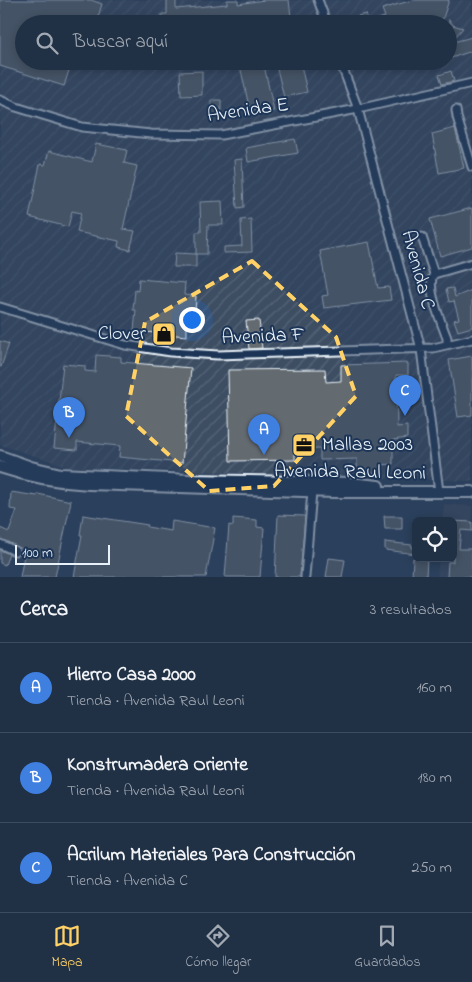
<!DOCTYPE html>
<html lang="es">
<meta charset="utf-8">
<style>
body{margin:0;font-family:"Indie Flower",sans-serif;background:#2d3c50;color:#f1f3f6}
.controls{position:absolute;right:15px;bottom:15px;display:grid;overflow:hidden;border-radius:8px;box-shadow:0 2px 8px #0003}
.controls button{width:45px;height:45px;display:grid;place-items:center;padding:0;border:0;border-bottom:1px solid #3d4b5e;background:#203045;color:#f1f3f6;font:25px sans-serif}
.scale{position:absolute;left:15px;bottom:12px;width:95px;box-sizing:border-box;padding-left:5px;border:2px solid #e8f1f8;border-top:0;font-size:14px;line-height:18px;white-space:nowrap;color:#e8f1f8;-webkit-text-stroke:4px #1d3557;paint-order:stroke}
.you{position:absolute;left:191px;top:319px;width:18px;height:18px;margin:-12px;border:4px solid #fff;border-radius:50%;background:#1a73e8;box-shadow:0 0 0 8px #1a73e833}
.badge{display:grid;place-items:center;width:32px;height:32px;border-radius:50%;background:#ffd166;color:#fff;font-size:16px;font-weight:700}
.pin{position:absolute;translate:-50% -41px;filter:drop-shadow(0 1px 2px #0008)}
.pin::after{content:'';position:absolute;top:26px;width:18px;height:15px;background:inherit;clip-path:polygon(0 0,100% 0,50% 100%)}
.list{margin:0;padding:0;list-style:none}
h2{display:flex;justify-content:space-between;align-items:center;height:65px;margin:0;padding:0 20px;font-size:21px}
h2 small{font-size:16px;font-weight:400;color:#a2a9b3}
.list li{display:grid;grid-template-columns:32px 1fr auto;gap:15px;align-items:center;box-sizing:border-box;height:90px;padding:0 20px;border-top:1px solid #3d4b5e}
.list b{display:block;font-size:19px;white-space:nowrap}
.list p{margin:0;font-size:16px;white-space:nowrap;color:#a2a9b3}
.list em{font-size:16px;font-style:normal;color:#a2a9b3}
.icon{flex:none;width:28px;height:28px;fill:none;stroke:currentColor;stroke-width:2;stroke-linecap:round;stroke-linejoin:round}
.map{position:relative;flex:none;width:472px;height:577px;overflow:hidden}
.search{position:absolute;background:#203045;box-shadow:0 2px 8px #0003;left:15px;right:15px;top:15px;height:55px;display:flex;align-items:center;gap:12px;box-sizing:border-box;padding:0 18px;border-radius:28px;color:#a2a9b3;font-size:19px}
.sheet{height:335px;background:#203045}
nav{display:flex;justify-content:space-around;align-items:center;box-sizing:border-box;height:70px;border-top:1px solid #3d4b5e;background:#203045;font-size:14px;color:#a2a9b3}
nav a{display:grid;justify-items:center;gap:2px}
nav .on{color:#ffd166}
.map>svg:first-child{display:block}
.built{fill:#3c4d62}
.industrial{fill:url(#industrial-furrows);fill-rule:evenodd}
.building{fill:#636a6f;stroke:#e8f1f8}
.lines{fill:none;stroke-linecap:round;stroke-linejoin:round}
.minor-casing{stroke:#e8f1f8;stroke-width:11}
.secondary-casing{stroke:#e8f1f8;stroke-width:14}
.minor{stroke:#1d3557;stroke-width:7}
.secondary{stroke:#1d3557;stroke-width:10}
.marked{fill:none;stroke:#ffd166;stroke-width:4;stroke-dasharray:10 6;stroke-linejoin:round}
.labels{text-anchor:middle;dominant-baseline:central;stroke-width:4;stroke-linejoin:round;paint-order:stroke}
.street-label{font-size:20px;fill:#e8f1f8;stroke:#1d3557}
.poi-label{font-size:20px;fill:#e8f1f8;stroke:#1d3557;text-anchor:end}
</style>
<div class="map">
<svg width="472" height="577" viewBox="0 0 472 577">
<defs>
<pattern id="industrial-furrows" width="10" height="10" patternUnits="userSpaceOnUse" patternTransform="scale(1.25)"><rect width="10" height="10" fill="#3c4d62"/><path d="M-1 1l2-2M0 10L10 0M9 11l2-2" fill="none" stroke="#586779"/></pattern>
</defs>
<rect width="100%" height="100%" fill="#2b405c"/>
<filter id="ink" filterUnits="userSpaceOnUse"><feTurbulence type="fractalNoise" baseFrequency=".02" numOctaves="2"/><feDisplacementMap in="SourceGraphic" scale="10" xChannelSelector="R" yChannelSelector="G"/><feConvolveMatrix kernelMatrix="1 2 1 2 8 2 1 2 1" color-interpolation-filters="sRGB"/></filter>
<g filter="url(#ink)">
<path class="built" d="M 444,504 L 472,506 L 472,577 L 437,577 L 439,558 L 453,558 L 453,521 L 442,521 Z"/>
<path class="industrial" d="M 0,0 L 472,0 L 472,481 L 69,467 L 0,445 ZM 24,24 L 448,24 L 448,61 L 24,61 Z"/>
<path class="building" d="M 0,0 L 91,0 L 102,4 L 96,24 L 24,24 L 24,61 L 72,61 L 64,86 L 0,66 Z
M 167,0 L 176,0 L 176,9 L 227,4 L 227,0 L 238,0 L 238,4 L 264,0 L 289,0 L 291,17 L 254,21 L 254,24 L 231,24 L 229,15 L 182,20 L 182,22 L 162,22 L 162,14 L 167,14 Z
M 413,0 L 449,0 L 441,24 L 361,24 L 358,16 L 366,14 L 368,22 L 385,17 L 382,9 Z
M 449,19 L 453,25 L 463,28 L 450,43 L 472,37 L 472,51 L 448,59 Z
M 239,61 L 263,61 L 274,111 L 262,113 L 261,109 L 250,111 Z
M 275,61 L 300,61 L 307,92 L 284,97 Z
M 202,71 L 202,95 L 181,96 L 180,72 Z
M 451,71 L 454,81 L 442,84 L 439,75 Z
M 211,100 L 221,100 L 221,116 L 211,116 Z
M 455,128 L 464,168 L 439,173 L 432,134 Z
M 295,139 L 298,153 L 248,162 L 246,148 Z
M 96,144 L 127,150 L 124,163 L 137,166 L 123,229 L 135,231 L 130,250 L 118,247 L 119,241 L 77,232 L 81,213 L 72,211 L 68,227 L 29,217 L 40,164 L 45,165 L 49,151 L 92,162 Z
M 242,159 L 244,207 L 237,208 L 234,160 Z
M 222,201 L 223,225 L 208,225 L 207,254 L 196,254 L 196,267 L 174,267 L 175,253 L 196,254 L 196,232 L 201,232 L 200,202 Z
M 472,208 L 472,247 L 440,256 L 430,219 Z
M 251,219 L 252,252 L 224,253 L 224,247 L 242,246 L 241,220 Z
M 369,242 L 378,288 L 389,287 L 391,300 L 324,308 L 322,296 L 328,295 L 320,251 Z
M 139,279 L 185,283 L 184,295 L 196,296 L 195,314 L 203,314 L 202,328 L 187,327 L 187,336 L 134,331 L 136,310 L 133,310 L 135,290 L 138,291 Z
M 453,288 L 455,297 L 472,290 L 472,327 L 458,331 L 454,320 L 459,319 L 454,301 L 449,302 L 446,289 Z
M 259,320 L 262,348 L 249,349 L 246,321 Z
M 0,341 L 9,344 L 1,367 L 0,367 Z
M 96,355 L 121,357 L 121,362 L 191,368 L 182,463 L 119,457 L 120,446 L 77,442 L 77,450 L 54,448 L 63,364 L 85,366 L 85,371 L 95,372 Z
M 472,356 L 472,415 L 458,417 L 449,360 Z
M 408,363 L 408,375 L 396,375 L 397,427 L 407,426 L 407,438 L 393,440 L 393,464 L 380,465 L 380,473 L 357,474 L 357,459 L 320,460 L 320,449 L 295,450 L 295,460 L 230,461 L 228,370 L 325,369 L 326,382 L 341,381 L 341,365 Z
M 11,492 L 37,496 L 38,494 L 71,501 L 55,577 L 20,577 L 25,550 L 0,539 L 0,528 L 9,532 L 17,510 L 10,509 Z
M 83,515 L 148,525 L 147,527 L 171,531 L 172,521 L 215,528 L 206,577 L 74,577 L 82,535 L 80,535 Z
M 278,515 L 305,516 L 300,577 L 275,577 Z
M 384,516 L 402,516 L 402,529 L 385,529 Z
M 233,518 L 257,520 L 257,527 L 264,528 L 260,577 L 225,577 L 229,525 L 233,526 Z
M 453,521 L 472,522 L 472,531 L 461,530 L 459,549 L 472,549 L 472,577 L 447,577 L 448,562 L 453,562 Z
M 385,542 L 412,545 L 412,548 L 416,548 L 416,554 L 385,550 Z
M 0,550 L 9,554 L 5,565 L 0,563 Z
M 329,558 L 345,560 L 342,577 L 326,577 Z
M 413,558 L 427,558 L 426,577 L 412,577 Z"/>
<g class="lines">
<g class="minor-casing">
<path id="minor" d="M 318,0 L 327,24
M 340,61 L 358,109 L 421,349 L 439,492
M 0,100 L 16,107 L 82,127 L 151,134 L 221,135 L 358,109 L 472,83
M 456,110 L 457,117 L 472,167
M 422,237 L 434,274 C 425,286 442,324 447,338 L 447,344
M 434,274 L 472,263
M 0,307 L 125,345 L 171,352 L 218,355 L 433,348 L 472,339
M 0,544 L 15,551
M 305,577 L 312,491"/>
</g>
<g class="secondary-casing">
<path id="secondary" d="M 0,456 L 31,467 L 61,474 L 189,480 L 350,483 L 378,486
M 0,467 C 30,477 58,482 89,484 L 334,492 L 472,492"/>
</g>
<use href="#minor" class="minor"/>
<use href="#secondary" class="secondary"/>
</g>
</g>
<path d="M0 0H472V577H0ZM 252,261 L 336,337 L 356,396 L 274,486 L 209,491 L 126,416 L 145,322 Z" fill="#2b405c" fill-opacity=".55" fill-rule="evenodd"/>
<path class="marked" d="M 252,261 L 336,337 L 356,396 L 274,486 L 209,491 L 126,416 L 145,322 Z"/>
<defs>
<g id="shop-square" transform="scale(1.25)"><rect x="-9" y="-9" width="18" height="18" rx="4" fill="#ffd166" stroke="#1d3557"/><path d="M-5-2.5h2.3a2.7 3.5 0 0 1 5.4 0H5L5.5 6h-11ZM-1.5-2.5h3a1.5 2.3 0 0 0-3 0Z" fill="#111"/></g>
<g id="office-square" transform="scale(1.25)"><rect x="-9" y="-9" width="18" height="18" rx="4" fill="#ffd166" stroke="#1d3557"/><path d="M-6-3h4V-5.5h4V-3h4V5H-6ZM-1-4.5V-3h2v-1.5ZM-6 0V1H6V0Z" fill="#111"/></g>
</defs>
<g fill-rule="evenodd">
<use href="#shop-square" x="164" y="334"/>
<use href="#office-square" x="304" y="445"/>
</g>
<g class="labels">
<g class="street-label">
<text transform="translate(248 111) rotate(-8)">Avenida E</text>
<text transform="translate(417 270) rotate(75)">Avenida C</text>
<text transform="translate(263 337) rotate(-2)">Avenida F</text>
<text transform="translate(350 473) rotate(1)">Avenida Raul Leoni</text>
</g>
<g class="poi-label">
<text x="146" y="334">Clover</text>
<text x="322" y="445" text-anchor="start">Mallas 2003</text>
</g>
</g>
</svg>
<div class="controls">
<button><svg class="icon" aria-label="locate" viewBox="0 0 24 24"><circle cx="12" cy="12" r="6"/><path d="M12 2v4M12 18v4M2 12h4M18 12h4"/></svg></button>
</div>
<div class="scale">100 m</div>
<div class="you"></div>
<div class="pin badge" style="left:264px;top:455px;background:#3f7fe0">A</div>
<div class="pin badge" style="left:69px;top:438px;background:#3f7fe0">B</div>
<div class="pin badge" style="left:405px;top:416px;background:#3f7fe0">C</div>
<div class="search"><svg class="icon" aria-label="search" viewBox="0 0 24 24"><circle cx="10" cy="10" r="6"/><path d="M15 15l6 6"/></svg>Buscar aquí</div>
</div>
<section class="sheet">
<h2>Cerca<small>3 resultados</small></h2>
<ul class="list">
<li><span class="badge" style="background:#3f7fe0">A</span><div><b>Hierro Casa 2000</b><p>Tienda · Avenida Raul Leoni</p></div><em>160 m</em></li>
<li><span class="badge" style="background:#3f7fe0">B</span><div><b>Konstrumadera Oriente</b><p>Tienda · Avenida Raul Leoni</p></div><em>180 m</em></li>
<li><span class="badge" style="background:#3f7fe0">C</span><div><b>Acrilum Materiales Para Construcción</b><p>Tienda · Avenida C</p></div><em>250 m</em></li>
</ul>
</section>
<nav>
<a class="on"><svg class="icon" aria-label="map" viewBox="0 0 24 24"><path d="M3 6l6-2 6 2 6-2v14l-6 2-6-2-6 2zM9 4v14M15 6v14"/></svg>Mapa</a>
<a><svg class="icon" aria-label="directions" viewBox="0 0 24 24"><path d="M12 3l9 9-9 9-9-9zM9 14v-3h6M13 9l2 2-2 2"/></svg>Cómo llegar</a>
<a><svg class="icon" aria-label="saved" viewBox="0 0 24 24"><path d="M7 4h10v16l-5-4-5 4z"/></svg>Guardados</a>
</nav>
